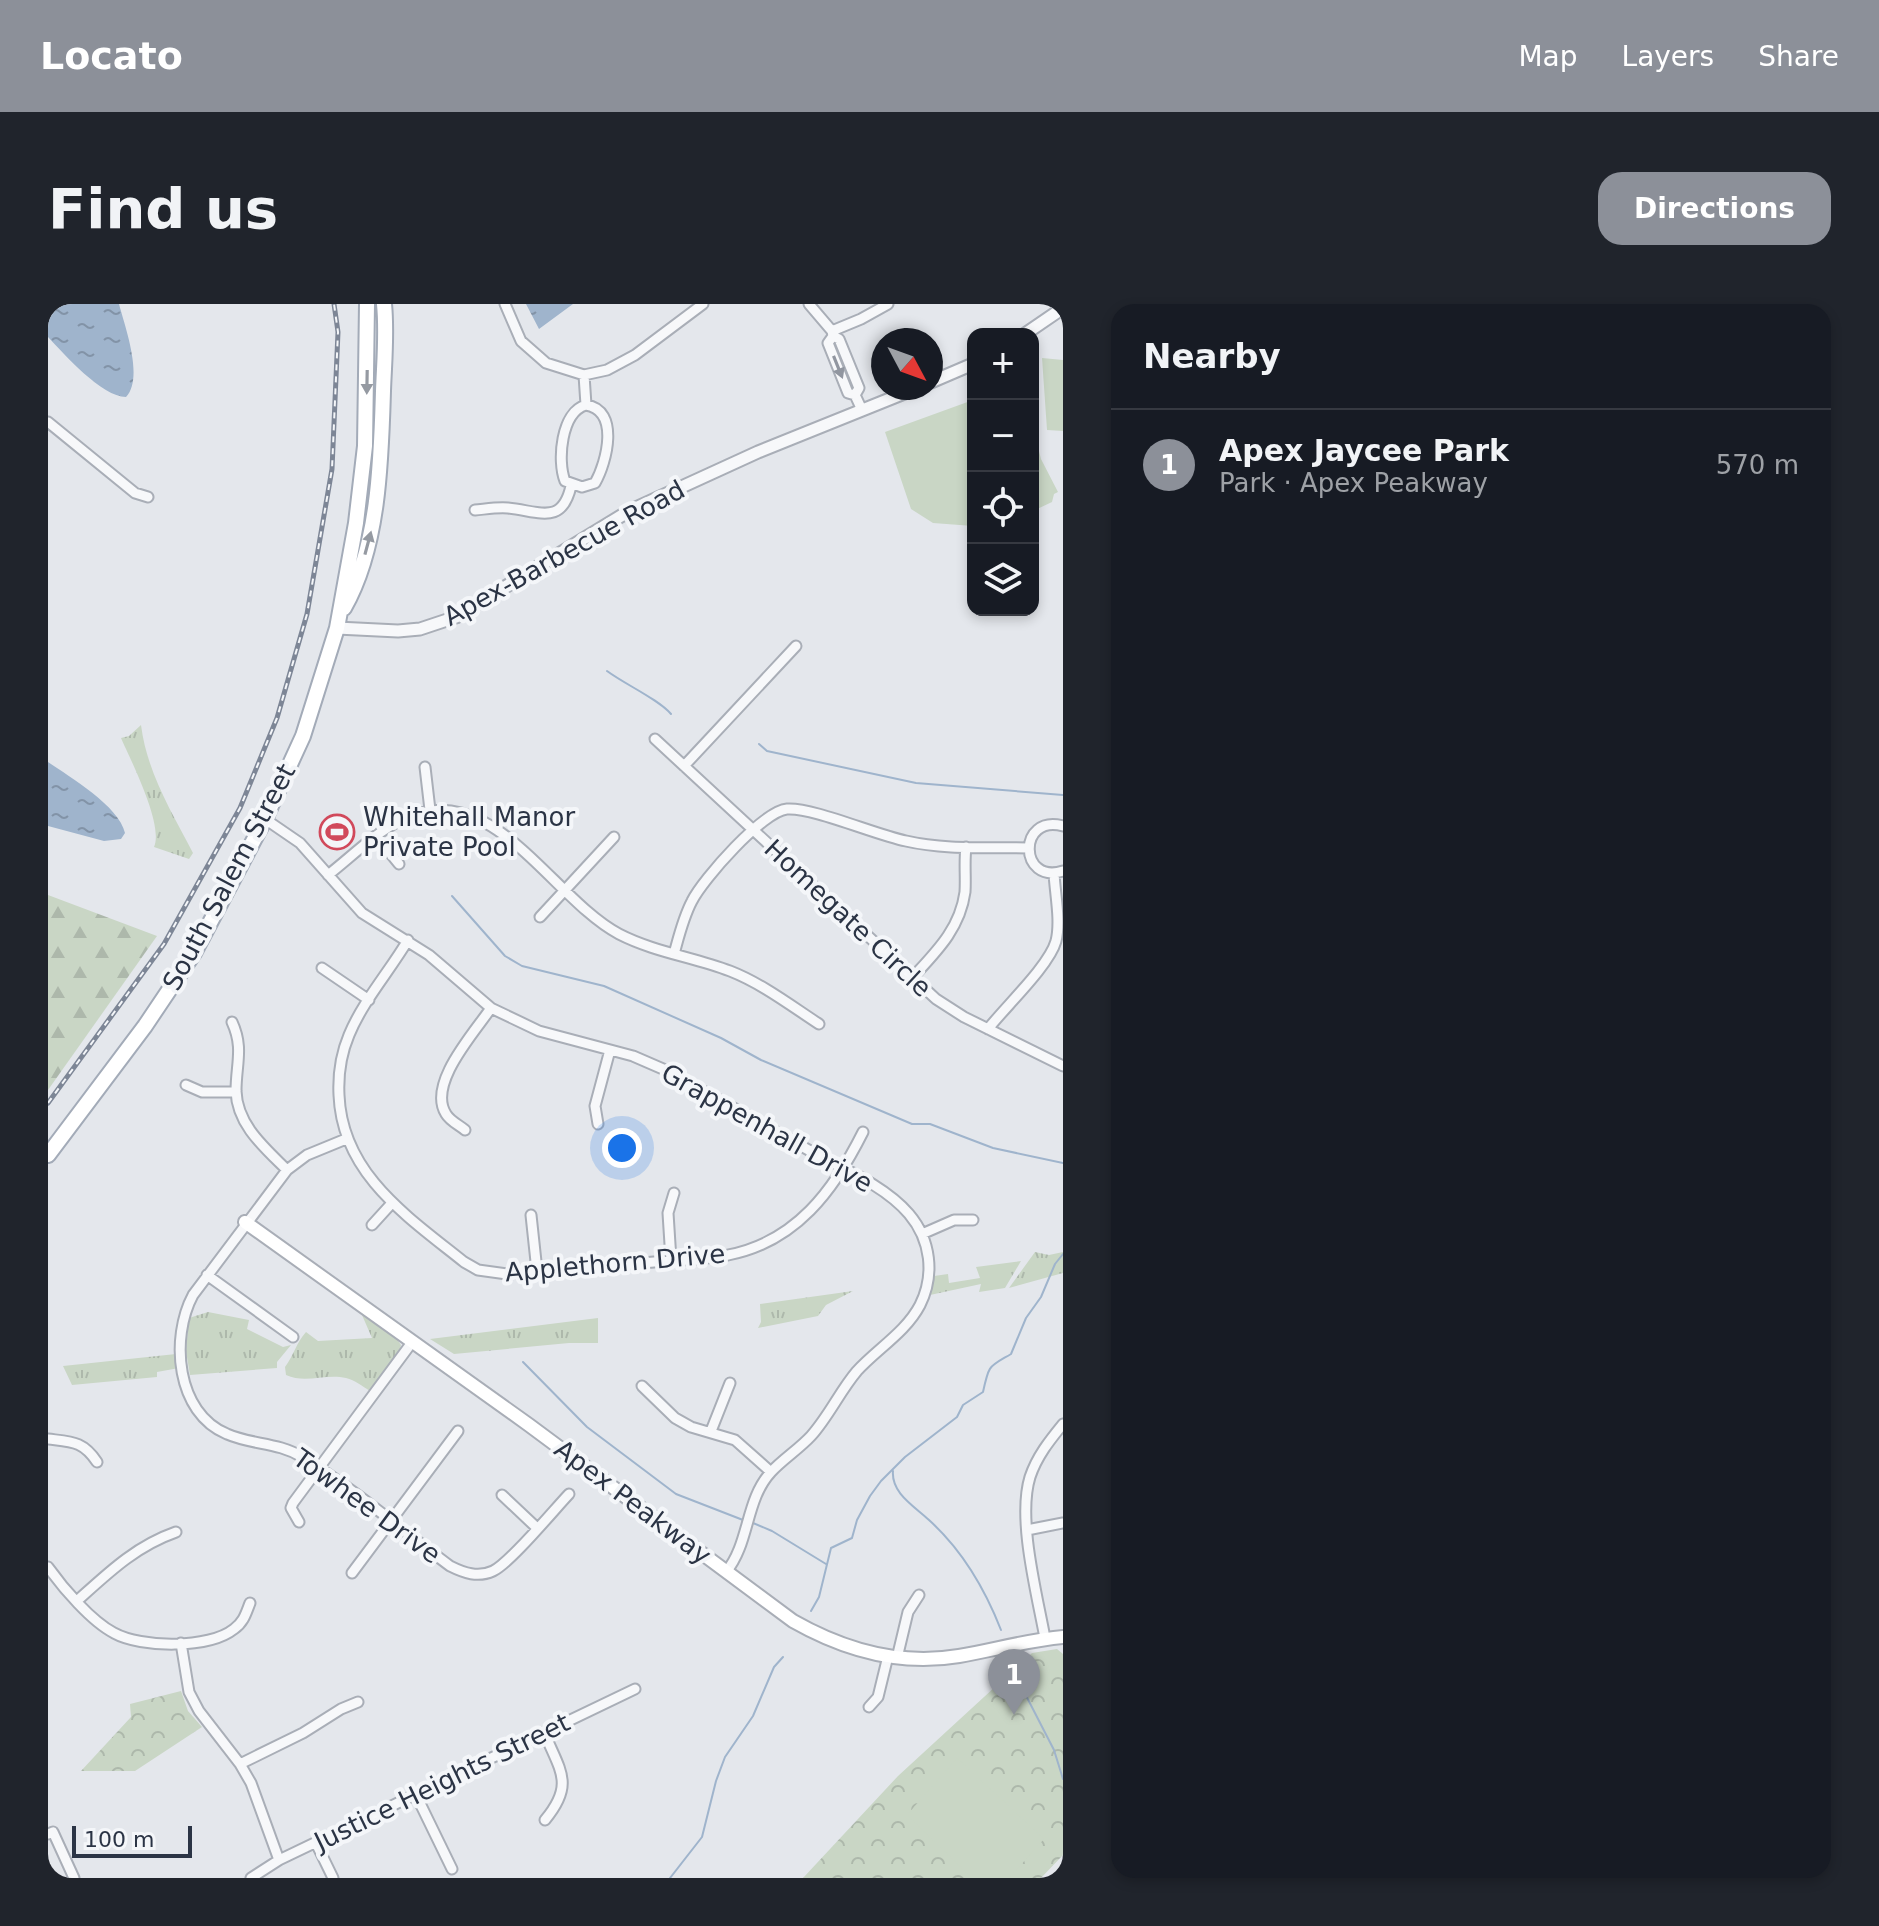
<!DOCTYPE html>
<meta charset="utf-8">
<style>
body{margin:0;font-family:"DejaVu Sans",sans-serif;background:#20242c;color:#f1f3f6}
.controls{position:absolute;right:24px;top:24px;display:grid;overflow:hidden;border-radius:16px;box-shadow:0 4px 12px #0003}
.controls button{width:72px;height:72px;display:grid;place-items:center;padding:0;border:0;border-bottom:2px solid #363941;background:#171b24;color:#f1f3f6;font:40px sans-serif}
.compass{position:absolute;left:823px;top:24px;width:72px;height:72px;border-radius:50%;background:#171b24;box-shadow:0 4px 12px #0003;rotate:131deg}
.scale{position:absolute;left:24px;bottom:20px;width:120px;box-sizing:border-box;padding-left:8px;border:4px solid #2b3445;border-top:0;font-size:22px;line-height:28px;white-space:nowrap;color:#2b3445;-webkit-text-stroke:6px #f4f6f9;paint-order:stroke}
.you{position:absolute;left:574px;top:844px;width:28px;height:28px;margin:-20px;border:6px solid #fff;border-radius:50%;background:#1a73e8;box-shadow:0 0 0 12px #1a73e833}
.badge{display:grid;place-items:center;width:52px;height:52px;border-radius:50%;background:#8c9099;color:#fff;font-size:26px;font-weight:700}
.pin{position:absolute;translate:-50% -66px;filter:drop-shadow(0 2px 4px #0008)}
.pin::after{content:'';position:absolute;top:42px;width:28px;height:24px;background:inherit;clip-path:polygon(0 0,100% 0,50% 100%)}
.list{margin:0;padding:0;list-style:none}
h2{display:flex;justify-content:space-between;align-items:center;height:104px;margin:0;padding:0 32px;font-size:34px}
h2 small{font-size:26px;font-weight:400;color:#9ea1a6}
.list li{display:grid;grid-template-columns:52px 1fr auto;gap:24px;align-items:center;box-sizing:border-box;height:112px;padding:0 32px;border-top:2px solid #363941}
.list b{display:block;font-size:30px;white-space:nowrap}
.list p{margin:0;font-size:26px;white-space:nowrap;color:#9ea1a6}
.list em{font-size:26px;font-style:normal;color:#9ea1a6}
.icon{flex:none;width:44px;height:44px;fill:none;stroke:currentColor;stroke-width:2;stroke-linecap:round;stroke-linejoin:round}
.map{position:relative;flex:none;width:1015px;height:1574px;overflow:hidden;border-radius:24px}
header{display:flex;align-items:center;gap:48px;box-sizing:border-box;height:112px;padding:0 40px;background:#8c9099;color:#fff}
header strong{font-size:38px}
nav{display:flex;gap:44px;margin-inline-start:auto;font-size:28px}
.intro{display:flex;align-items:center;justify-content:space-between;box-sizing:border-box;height:192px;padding:0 48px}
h1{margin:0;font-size:56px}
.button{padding:20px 36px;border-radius:24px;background:#8c9099;color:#fff;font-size:28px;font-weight:700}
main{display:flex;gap:48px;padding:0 48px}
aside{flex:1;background:#171b24;border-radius:24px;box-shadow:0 4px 12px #0003}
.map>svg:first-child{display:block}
.grass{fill:url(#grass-tufts)}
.forest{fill:url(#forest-firs)}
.park{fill:url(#park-crowns)}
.garden{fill:#c9d6c5}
.water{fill:url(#water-ripples)}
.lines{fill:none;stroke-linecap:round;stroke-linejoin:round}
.stream{stroke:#9fb4cc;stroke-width:2}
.minor-casing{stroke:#a9aeb7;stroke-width:13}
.tertiary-casing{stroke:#a9aeb7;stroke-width:15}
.secondary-casing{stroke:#a9aeb7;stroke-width:16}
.primary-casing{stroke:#a3abb8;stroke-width:18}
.minor{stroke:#f7f8fa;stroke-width:9}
.tertiary{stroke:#f7f8fa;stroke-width:11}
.secondary{stroke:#fff;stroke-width:12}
.primary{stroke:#fff;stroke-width:14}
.rail-casing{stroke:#7d8696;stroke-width:5}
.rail{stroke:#f4f6f9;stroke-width:2;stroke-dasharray:6;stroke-linecap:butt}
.oneway{fill:#9196a0}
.oneway2{fill:#959aa2}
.labels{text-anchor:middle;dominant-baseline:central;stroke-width:8;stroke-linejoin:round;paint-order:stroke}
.street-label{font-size:26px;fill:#2b3445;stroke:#f4f6f9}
.poi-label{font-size:26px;fill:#2b3445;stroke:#f4f6f9;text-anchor:start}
</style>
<header>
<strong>Locato</strong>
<nav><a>Map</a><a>Layers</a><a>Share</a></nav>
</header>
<div class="intro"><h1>Find us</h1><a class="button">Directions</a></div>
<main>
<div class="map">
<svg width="1015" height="1574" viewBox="0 0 1015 1574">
<defs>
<pattern id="grass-tufts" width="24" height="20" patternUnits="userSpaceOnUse" patternTransform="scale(2)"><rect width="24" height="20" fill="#c9d6c5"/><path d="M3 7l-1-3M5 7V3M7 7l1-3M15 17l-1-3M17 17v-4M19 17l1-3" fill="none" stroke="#adb8ab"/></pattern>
<pattern id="forest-firs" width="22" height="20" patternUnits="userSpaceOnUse" patternTransform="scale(2)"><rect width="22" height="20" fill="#c9d6c5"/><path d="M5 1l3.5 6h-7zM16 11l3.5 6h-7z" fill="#adb8ab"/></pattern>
<pattern id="park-crowns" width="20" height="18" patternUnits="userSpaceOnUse" patternTransform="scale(2)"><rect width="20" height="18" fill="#c9d6c5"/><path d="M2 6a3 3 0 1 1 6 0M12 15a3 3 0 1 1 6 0" fill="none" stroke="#adb8ab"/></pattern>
<pattern id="water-ripples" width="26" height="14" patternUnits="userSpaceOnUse" patternTransform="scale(2)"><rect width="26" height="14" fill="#9fb4cc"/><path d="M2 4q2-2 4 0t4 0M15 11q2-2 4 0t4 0" fill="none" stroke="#8293a7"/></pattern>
</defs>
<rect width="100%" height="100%" fill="#e4e7ec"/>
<path class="grass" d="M 93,421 C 99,468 123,507 145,549 L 141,555 L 106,543 C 116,521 83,457 73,434 L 81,432 Z
M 987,948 L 1001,951 L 1015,948 L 1015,969 L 961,984 Z
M 973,957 L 957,984 L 931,988 L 933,980 L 882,991 L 886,972 L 900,970 L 901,979 L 932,974 L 928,963 Z
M 805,987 L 778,1001 L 770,1012 L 710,1024 L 713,1018 L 712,1000 Z
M 160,1008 L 201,1016 L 199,1025 L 235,1043 L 243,1041 L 229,1058 L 229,1064 L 142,1071 L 138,1047 L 141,1014 Z
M 314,1011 L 346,1031 L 353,1041 L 351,1049 L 322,1087 C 314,1082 307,1076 298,1074 C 278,1069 258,1080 238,1071 L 237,1063 C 246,1051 248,1039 258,1028 L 270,1037 L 324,1034 Z
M 550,1014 L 550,1039 L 521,1039 L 406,1050 L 382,1035 Z
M 128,1050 L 131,1064 L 109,1068 L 109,1073 L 24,1081 L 15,1062 Z"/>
<path class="forest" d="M 0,591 L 109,632 L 0,786 Z"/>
<path class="park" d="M 1009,1345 L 1015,1350 L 1015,1551 L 993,1574 L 755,1574 L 850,1472 L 984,1349 Z
M 133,1387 L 140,1407 L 154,1423 L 87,1467 L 33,1467 L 83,1413 L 82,1400 Z"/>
<path class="garden" d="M 994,54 L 1015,56 L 1015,127 L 999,126 Z
M 925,96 L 925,222 L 885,219 L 863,205 L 837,128 Z
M 985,131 L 987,131 L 993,155 L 1010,188 L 1006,190 L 1004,198 L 985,207 Z
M 909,1454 L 996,1535 L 961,1574 L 924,1574 L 859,1511 Z"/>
<path class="water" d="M 4,0 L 71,0 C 77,23 96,74 78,93 C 54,93 16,50 0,33 L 0,3 Z
M 478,0 L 525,0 L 491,25 Z
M 0,458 C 22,473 71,502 77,529 L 73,535 L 56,537 L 0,522 Z"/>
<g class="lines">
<path class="stream" d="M 559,367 C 578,381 610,395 623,410
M 711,440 L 719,447 L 868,479 L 1015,491
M 404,592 L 457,652 L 474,662 L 556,682 L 673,734 L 713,756 L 864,820 L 882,820 L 945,844 L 1015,859
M 475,1058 L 539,1123 L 628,1190 L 695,1216
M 845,1167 C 843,1189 866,1202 881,1216 C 913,1245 937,1285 953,1326
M 705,1219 L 724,1227 L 778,1260
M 763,1307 L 771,1293 L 783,1244 L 804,1234 L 809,1216 L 822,1192 L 833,1177 L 857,1153 L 909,1113 L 915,1101 L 935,1088 C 941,1060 941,1063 963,1050 L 978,1014 L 993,993 L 1007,960 L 1015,950
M 971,1378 L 1006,1446 L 1015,1475
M 622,1574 L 654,1533 L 668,1477 L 677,1453 L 705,1412 L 726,1363 L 735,1353"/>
<g class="minor-casing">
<path id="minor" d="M 457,0 L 473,37 L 498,59 L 536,71 L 559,66 L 587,51 L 655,0
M 761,0 L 784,27
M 785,32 L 791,35 L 811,84 L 807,91
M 536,71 L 538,101
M 538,101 C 572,106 559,158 547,179 L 534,183 L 517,177 C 509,157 513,108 538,101 Z
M 814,106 L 807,91 L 800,89 L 780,39 L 785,32 L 784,27 L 813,15 L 840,0
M 0,118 L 87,189 L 100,193
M 427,206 C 438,205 450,203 460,204 C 491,207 514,222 523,182
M 607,435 L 888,695 L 916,713 L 1015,762
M 636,462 L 748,342
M 377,463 L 382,506
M 217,515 L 252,539 L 314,609 L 381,651 L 443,704 L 491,727 L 585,752 L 615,765 C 665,792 714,820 764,848 C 796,865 837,882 861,910 C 883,936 887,971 872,1001 C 858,1028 829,1045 809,1067 C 792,1087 781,1112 763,1132 C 751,1145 735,1155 723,1168 C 697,1196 702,1239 678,1268
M 1015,522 C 969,510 971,581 1015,567
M 329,533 L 351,560
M 280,571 C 303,553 327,529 353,516 C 444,471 503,594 571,630 C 606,648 645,653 682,667 C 713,679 742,701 771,720
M 492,613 L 566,533
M 360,636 C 341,668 315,697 301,731 C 293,750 290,771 291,791 C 294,870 360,913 416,958 L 430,966 L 459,970 C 508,966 557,962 606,958 C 631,956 656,956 680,951 C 748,938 786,886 815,828
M 626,650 C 631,632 635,614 644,597 C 655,575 715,507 739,505 C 764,503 828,531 858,537 C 897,546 940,543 980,544
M 274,664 L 321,696
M 864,674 C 888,648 912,625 917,588 C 918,573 916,558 918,543
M 184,718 C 196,744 188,760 188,787 C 189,821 217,844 239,866
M 940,725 C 957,703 1001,662 1008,637 C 1013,617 1007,590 1006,569
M 138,781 L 154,788 L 188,788
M 550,820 L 547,802 L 562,746
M 417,826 C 411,821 402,817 398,810 C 379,780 426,729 443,704
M 298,835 L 259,851 L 239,866 L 145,991 C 122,1034 128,1109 179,1130 C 204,1141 230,1138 254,1153 C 306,1185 354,1226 402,1262 C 416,1269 430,1274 445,1267 C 462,1259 505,1207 521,1190
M 483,911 L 489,967
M 324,921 L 344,899
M 874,930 L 906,916 L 925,916
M 623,956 L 620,909 L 626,889
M 159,971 L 245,1033
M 594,1082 L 627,1114 L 643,1123 L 687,1136 L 723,1168
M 663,1127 L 682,1079
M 0,1135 C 24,1138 35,1137 49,1158
M 454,1191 L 489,1224
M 251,1218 L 243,1204 L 245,1199 L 365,1037
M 979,1226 L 1015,1219
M 0,1263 C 15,1284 43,1317 66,1329 C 93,1344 161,1345 186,1325 C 196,1318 198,1309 202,1299
M 304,1269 L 410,1127
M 30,1296 C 61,1268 88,1242 128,1228
M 997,1334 C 989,1290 969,1215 982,1173 C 989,1152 1002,1136 1015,1120
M 133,1339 L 141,1388 L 151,1407 L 192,1460 L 203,1479 L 231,1556
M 849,1354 L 860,1308 L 871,1291
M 821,1403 L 830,1393 L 840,1352
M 496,1428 C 512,1467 527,1480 497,1516
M 192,1460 L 255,1429 L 293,1405 L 310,1398
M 368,1491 L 404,1565
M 0,1530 L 5,1528 L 26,1574
M 268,1539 L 285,1574
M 203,1574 L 231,1556 L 587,1385"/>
</g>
<g class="tertiary-casing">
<path id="tertiary" d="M 977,30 L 1015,4
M 883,78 L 925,60
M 289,324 L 350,327 L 372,325 L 408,313 L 581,207 L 710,148 L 869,84"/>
</g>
<g class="secondary-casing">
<path id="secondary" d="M 197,918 L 481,1121 L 745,1317 C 796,1346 852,1362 911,1352 C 946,1346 980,1336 1015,1333"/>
</g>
<g class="primary-casing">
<path id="primary" d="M 296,304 C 331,243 333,156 335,87 C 336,58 339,29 336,0
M 0,851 L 97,722 L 146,649 L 217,515 L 255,432 L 289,324 L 308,219 L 317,142 L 319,0"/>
</g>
<use href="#minor" class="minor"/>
<use href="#tertiary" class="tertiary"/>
<use href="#secondary" class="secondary"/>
<use href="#primary" class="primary"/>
<g class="rail-casing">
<path id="rail" d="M 0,799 L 116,640 L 192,504 L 229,414 L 259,310 L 284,165 L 290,28 L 286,0"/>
</g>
<use href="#rail" class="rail"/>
</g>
<defs><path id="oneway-solid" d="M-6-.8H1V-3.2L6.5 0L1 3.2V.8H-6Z" transform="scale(2)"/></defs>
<use class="oneway" href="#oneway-solid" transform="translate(790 63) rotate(68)"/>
<g class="oneway2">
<use href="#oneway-solid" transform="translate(319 78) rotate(91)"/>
<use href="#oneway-solid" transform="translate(320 239) rotate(-75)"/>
</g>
<defs>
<g id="stadium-ring" transform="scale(1.8)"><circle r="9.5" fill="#f4f6f9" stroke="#d1495b" stroke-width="1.5"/><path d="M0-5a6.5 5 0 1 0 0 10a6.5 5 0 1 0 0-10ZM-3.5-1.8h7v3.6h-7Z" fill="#d1495b"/></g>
</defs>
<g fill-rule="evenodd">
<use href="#stadium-ring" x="289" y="528"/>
</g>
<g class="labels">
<g class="street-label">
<text transform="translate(516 249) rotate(-29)">Apex-Barbecue Road</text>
<text transform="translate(181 573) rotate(-62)">South Salem Street</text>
<text transform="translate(800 614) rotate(43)">Homegate Circle</text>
<text transform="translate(719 824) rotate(29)">Grappenhall Drive</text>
<text transform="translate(567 959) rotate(-5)">Applethorn Drive</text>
<text transform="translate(585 1198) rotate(37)">Apex Peakway</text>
<text transform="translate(319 1202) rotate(36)">Towhee Drive</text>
<text transform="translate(394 1478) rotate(-26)">Justice Heights Street</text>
</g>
<g class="poi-label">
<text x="315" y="513">Whitehall Manor<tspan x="315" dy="30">Private Pool</tspan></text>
</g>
</g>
</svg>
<div class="controls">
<button>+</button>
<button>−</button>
<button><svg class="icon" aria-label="locate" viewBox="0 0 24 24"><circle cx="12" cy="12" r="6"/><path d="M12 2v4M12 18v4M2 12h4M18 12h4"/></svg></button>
<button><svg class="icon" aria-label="layers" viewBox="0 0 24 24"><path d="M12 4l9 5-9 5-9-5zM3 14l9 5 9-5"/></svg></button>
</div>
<svg class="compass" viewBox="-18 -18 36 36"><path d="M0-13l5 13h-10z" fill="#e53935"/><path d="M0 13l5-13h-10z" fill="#9ea1a6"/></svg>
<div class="scale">100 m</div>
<div class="you"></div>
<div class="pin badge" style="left:966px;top:1411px">1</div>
</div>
<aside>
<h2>Nearby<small></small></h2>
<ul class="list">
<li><span class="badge">1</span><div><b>Apex Jaycee Park</b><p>Park · Apex Peakway</p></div><em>570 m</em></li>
</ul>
</aside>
</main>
